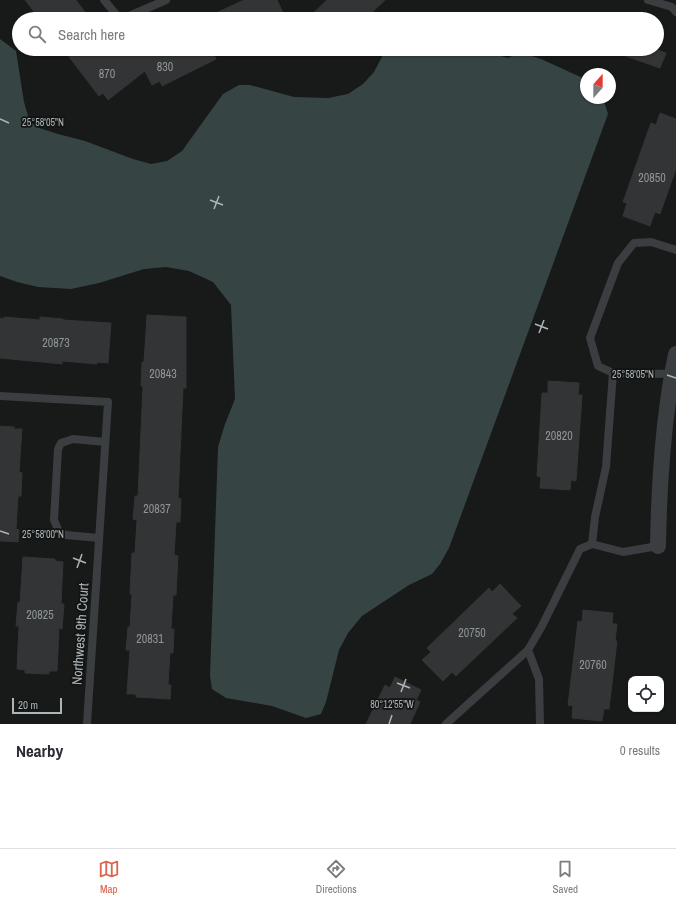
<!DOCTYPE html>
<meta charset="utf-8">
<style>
body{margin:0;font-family:"Archivo Narrow",sans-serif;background:#f2f2f3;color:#2b2b33}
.controls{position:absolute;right:12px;bottom:12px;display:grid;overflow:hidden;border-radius:8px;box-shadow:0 1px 3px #0004}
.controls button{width:36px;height:36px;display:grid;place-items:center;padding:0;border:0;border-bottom:1px solid #e1e1e2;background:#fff;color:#2b2b33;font:20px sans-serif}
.compass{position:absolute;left:580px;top:68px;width:36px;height:36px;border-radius:50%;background:#fff;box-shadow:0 1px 3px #0004;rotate:21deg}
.scale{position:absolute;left:12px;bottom:10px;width:50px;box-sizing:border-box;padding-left:4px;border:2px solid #acb5b8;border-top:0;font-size:11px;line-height:14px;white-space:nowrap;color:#acb5b8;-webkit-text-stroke:3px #131414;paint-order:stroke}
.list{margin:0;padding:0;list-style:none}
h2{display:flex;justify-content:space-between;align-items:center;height:52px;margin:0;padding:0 16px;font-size:17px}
h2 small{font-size:13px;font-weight:400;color:#7c7c81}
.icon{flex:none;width:22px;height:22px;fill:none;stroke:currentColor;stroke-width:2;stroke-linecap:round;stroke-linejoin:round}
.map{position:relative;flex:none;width:676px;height:724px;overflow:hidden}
.search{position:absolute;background:#fff;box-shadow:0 1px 3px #0004;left:12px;right:12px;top:12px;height:44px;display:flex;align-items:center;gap:10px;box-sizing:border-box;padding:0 14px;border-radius:22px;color:#7c7c81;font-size:15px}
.sheet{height:124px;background:#fff}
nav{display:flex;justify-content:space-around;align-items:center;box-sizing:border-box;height:56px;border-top:1px solid #e1e1e2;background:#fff;font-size:11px;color:#7c7c81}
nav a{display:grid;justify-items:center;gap:2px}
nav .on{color:#dd644c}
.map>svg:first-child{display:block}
.water{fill:#364544}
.building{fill:#333435;stroke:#323435}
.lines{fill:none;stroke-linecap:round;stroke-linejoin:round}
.service{stroke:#3b3e40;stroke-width:8}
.minor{stroke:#3b3e40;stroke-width:16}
.ticks{fill:none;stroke:#acb5b8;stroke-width:1.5}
.labels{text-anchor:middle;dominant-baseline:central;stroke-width:3.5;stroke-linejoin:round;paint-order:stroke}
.number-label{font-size:12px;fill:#8e9597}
.street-label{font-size:14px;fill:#acb5b8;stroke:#131414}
.ticks-label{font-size:10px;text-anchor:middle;fill:#acb5b8;stroke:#131414;stroke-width:3.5;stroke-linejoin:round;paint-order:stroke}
</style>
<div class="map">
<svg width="676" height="724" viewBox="0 0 676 724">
<rect width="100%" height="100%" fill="#181919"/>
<path class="water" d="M 0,39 L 16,51 L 24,102 L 29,119 L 36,127 L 58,134 L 85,141 L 133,159 L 151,164 L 167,161 L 182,151 L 223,94 L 239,85 L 250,85 L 294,97 L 328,98 L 348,94 L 363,84 L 374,72 L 386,49 L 492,49 L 494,54 L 508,58 L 520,52 L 541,59 L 585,79 L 586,98 L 603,98 L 608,114 L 449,548 L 440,564 L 432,574 L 409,585 L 362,616 L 348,633 L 339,650 L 326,702 L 321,714 L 306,718 L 272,706 L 226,698 L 212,689 L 210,676 L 218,447 L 225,424 L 235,399 L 231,305 L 213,282 L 189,271 L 166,267 L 144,269 L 99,283 L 71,289 L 38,287 L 17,282 L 0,276 Z"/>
<path class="building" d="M 25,0 L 76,0 L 90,19 L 40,19 Z
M 244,0 L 277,0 L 286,19 L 203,19 Z
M 327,0 L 385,0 L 365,19 L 307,19 Z
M 63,49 L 211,49 L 216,59 L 162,86 L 160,81 L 152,85 L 145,71 L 108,100 L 103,93 L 99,96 Z
M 612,49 L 655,49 L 666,53 L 660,68 L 611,51 Z
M 660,113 L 676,119 L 676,169 L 660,214 L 655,212 L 650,226 L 623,216 L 627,203 L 623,202 L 651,123 L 656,125 Z
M 147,315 L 186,317 L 186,388 L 183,388 L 178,498 L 181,499 L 180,522 L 176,522 L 174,555 L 178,556 L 176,595 L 173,595 L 171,629 L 174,629 L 173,653 L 170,653 L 168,685 L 171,685 L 170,699 L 136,697 L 136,694 L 127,694 L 130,650 L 126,650 L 128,627 L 130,627 L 132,594 L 130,594 L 132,553 L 135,553 L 137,520 L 133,519 L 135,496 L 138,496 L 143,386 L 141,386 L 142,362 L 144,362 Z
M 4,317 L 40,320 L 40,317 L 63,319 L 63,320 L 111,323 L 108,363 L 97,362 L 97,364 L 62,361 L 62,364 L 0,358 L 0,318 L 4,319 Z
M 548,381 L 579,383 L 578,395 L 582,395 L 576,481 L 571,480 L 570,490 L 540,488 L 541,477 L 537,476 L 542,393 L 548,393 Z
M 0,426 L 14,427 L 14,429 L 22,429 L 19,472 L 22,473 L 21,496 L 18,496 L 16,529 L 19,530 L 18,542 L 0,541 Z
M 23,557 L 55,559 L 55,561 L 63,562 L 61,604 L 64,604 L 62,629 L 59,628 L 57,671 L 49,671 L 49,674 L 25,673 L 25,670 L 17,669 L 19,626 L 16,626 L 18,602 L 20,603 Z
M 500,584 L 521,606 L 512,614 L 517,618 L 456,676 L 452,672 L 443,681 L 422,660 L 431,652 L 427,648 L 489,588 L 492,592 Z
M 583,610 L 613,613 L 612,624 L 617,624 L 615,641 L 617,641 L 609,709 L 604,709 L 602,721 L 572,718 L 573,706 L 568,705 L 578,621 L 582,622 Z
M 395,677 L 421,690 L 416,700 L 420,702 L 410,724 L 366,724 L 385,685 L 390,688 Z"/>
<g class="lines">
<path class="service" d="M 104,0 L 120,19
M 648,0 L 672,7 L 676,12
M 122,19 L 166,0
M 613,373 L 672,374
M 0,396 L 108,402 L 87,724
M 99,538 L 66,535 L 59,532 L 54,520 L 58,449 L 61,443 L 73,439 L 105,442
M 592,544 L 595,517 L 606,467 L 613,373 L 598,366 L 590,338 L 618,263 L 634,243 L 651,242 L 676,250
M 528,650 L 539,679 L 540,724
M 446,724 L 528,650 L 542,626 L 580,549 L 592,544 L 623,552 L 658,546"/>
<path class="minor" d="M 658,546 C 659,482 663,417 676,354"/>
</g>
<path class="ticks" d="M 0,119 L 9,123M 210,200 L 223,205M 214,209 L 219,196M 535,324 L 548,329M 539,333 L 544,320M 667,375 L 676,378M 0,531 L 9,534M 73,558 L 86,563M 77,568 L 82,554M 397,683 L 410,688M 401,692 L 406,679M 389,724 L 392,715"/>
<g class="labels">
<g class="number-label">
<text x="165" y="67">830</text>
<text x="107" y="74">870</text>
<text x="652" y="178">20850</text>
<text x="56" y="343">20873</text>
<text x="163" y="374">20843</text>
<text x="559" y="436">20820</text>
<text x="157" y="509">20837</text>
<text x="40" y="615">20825</text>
<text x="472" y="633">20750</text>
<text x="150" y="639">20831</text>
<text x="593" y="665">20760</text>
</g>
<g class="street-label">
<text transform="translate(80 634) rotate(-86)">Northwest 9th Court</text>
</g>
</g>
<g class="ticks-label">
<text x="43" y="126">25°58'05"N</text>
<text x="633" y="378">25°58'05"N</text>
<text x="43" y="538">25°58'00"N</text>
<text x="392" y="708">80°12'55"W</text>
</g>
</svg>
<div class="controls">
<button><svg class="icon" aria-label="locate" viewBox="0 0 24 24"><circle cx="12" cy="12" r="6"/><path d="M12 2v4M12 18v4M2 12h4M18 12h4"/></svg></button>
</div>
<svg class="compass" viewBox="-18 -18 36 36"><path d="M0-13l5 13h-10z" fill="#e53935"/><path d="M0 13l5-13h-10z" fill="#7c7c81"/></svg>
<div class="scale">20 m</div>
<div class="search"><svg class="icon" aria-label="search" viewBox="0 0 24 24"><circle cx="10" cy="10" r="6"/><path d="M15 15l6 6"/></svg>Search here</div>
</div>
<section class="sheet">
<h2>Nearby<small>0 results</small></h2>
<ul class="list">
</ul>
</section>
<nav>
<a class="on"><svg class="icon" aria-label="map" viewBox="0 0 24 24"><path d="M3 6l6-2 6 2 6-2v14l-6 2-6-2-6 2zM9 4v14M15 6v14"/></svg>Map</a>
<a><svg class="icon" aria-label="directions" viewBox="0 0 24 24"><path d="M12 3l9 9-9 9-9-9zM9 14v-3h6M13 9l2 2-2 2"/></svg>Directions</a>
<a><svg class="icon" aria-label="saved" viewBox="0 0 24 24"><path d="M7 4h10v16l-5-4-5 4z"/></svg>Saved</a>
</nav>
